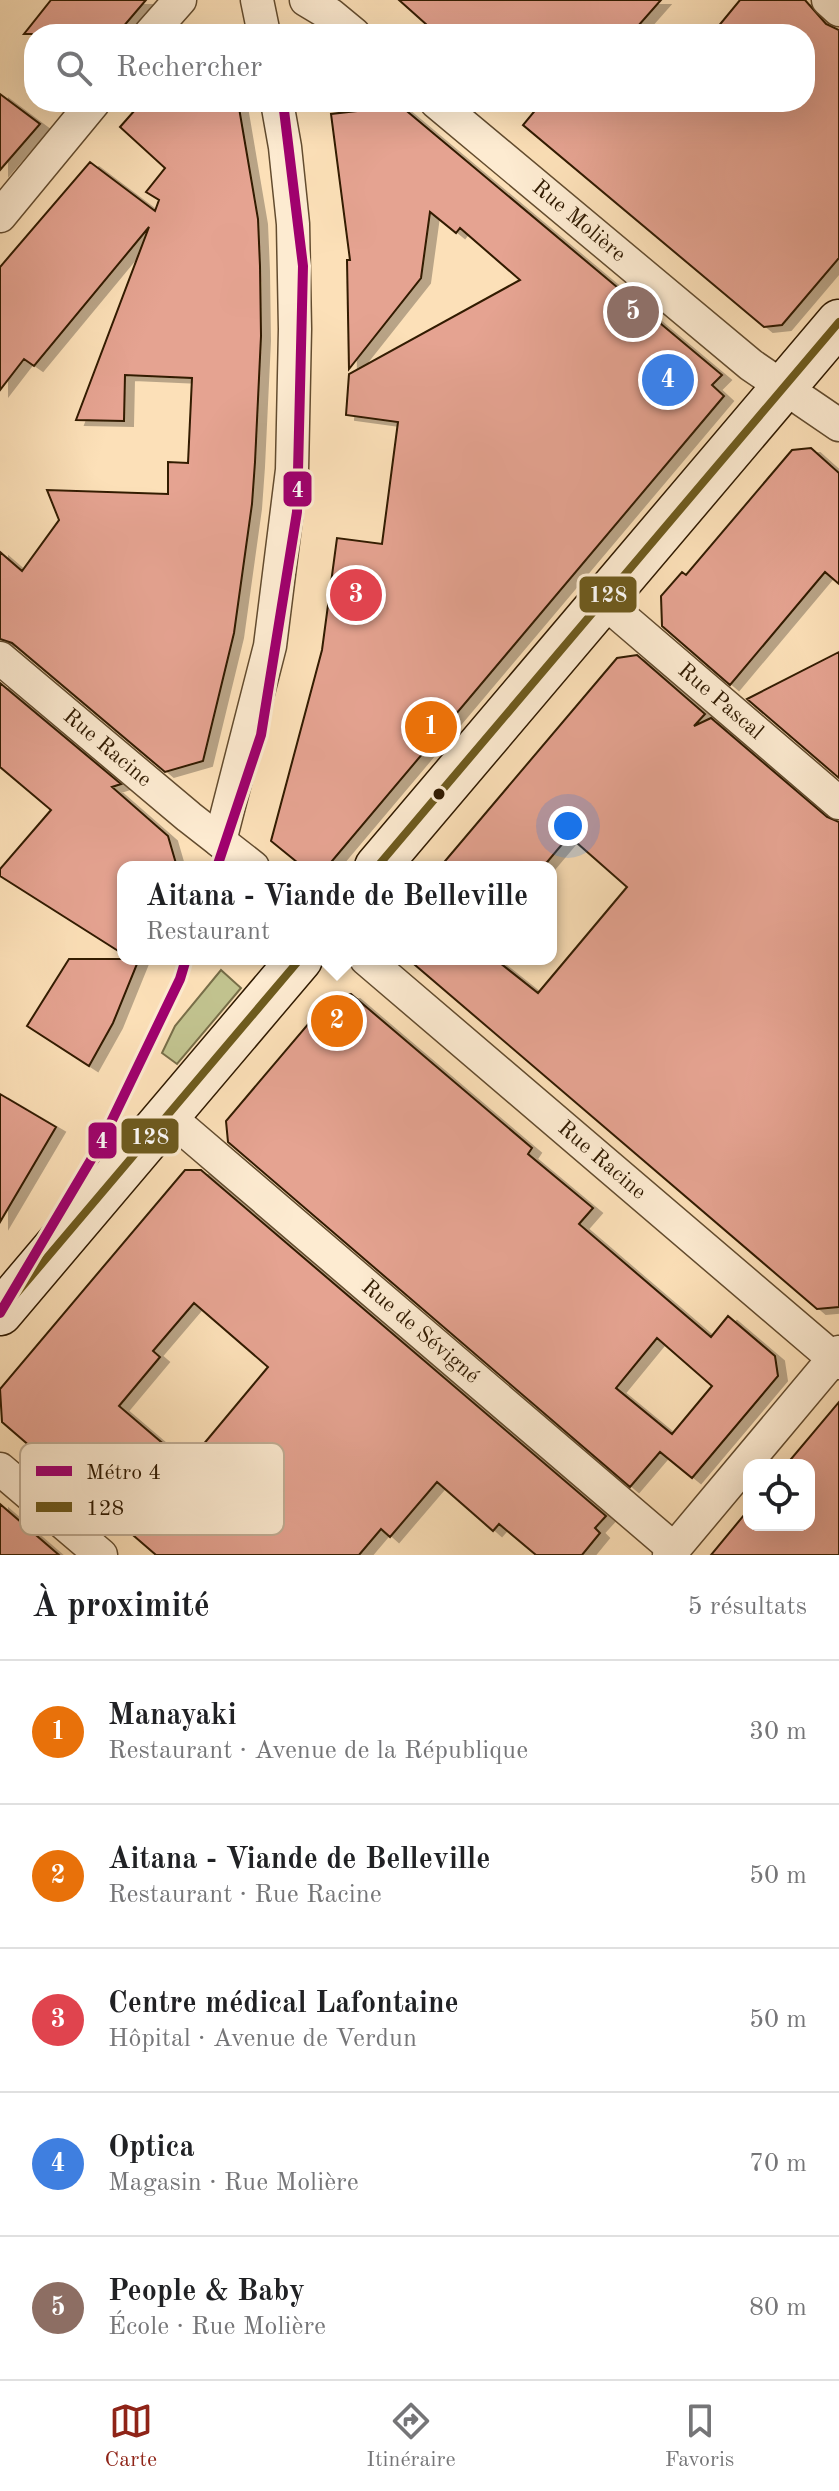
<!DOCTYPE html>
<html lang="fr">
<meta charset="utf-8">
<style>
body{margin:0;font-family:"Old Standard TT",serif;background:#f6f6f6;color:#202124}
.controls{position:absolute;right:24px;bottom:24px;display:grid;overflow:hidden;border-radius:16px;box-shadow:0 8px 32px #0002}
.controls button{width:72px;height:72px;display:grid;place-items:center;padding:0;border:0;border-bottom:2px solid #e0e0e0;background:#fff;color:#202124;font:40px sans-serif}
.you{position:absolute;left:568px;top:826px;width:28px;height:28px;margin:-20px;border:6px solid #fff;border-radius:50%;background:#1a73e8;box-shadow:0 0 0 12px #1a73e833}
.badge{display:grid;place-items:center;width:52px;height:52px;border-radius:50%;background:#8f2418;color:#fff;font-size:26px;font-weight:700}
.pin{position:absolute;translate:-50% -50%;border:4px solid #fff;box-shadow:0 2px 8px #0006}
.popup{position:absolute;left:117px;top:861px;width:440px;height:104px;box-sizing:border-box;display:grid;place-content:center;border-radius:16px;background:#fff;filter:drop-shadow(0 2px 6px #0005);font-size:26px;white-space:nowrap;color:#757577}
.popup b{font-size:30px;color:#202124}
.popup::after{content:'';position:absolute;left:50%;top:100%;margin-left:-16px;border:16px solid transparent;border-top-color:#fff}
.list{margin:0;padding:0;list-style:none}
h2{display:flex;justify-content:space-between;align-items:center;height:104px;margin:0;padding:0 32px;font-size:34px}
h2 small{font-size:26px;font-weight:400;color:#757577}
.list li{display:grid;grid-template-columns:52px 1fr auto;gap:24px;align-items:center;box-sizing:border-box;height:144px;padding:0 32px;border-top:2px solid #e0e0e0}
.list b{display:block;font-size:30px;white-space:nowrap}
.list p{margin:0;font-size:26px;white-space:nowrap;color:#757577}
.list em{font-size:26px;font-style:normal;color:#757577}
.icon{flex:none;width:44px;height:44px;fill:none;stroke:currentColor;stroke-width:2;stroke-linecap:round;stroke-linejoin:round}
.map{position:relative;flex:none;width:839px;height:1555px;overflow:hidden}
.search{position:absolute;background:#fff;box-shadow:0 8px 32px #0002;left:24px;right:24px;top:24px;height:88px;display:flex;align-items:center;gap:20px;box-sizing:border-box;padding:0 28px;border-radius:32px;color:#757577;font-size:30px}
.sheet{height:824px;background:#fff}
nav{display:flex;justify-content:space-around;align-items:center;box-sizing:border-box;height:112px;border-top:2px solid #e0e0e0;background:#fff;font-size:22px;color:#757577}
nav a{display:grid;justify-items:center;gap:4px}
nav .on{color:#8f2418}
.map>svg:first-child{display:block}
.green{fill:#c1c28e;stroke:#786e48;stroke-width:2}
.building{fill:#e5a391;stroke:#301a01;stroke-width:2;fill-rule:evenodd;filter:url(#shadow)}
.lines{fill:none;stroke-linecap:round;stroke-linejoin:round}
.minor-casing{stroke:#634c2f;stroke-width:35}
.secondary-casing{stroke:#301a01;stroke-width:47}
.minor{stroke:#fdebd1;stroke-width:32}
.secondary{stroke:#fdebd1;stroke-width:44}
.bus-1-casing{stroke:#fdebd1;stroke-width:14}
.bus-1{stroke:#6e5b1e;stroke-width:8}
.metro-1-casing{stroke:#fdebd1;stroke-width:16}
.metro-1{stroke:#a0006e;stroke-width:10}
.bus-dot{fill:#301a01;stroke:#fdebd1;stroke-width:3}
.labels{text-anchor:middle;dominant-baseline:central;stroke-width:6;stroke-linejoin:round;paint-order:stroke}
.street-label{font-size:22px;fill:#301a01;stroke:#fdebd1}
.key{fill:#fdebd1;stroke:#c0ac93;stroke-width:2}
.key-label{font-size:22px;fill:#301a01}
.line-badge{stroke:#fdebd1;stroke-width:3}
.badge-label{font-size:22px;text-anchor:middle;font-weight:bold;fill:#fff}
</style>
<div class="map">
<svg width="839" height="1555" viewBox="0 0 839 1555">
<defs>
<filter id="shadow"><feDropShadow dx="9" dy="5" stdDeviation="0" flood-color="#0004"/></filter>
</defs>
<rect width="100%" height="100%" fill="#fce0b8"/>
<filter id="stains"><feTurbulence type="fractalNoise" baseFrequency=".0025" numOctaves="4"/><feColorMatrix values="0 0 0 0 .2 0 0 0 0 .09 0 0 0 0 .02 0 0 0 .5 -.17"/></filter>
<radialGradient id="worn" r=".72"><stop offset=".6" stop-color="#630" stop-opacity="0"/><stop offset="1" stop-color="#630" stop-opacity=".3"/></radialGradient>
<path class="green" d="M 221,970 L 241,988 L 177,1064 L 162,1053 L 175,1026 Z"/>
<path class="building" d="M 51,0 L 146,0 L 117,34 L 24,34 Z
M 399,0 L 661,0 L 631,34 L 437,34 Z
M 740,0 L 805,0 L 826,24 L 839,30 L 839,258 L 782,325 L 764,327 L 523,125 L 542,102 L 805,102 L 805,34 L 712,34 Z
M 0,94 L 40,124 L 0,170 Z
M 142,102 L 238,102 L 258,219 L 260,266 L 261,336 L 255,462 L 252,504 L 234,633 L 203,761 L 165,772 L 12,643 L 0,639 L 0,552 L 22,571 L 59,520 L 47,490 L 168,494 L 168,462 L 188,463 L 192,378 L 125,375 L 124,421 L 76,420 L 149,227 L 34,366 L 24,359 L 0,390 L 0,267 L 90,162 L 155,211 L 159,200 L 146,192 L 165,168 L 120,127 Z
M 378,102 L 396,102 L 722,375 L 712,385 L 724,396 L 327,867 L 303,867 L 271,841 L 322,650 L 337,538 L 382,544 L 398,422 L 346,415 L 349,374 L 520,280 L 460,228 L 456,233 L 430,212 L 421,278 L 349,369 L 347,260 L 350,260 L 331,114 L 366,110 Z
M 811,448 L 839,473 L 839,584 L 825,572 L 730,685 L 662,626 L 661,596 L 682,572 L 686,575 L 792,450 Z
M 839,652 L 839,778 L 747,699 Z
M 637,655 L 705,714 L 694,726 L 711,718 L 827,817 L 839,822 L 839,1307 L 817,1309 L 408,959 L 495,959 L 538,993 L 627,887 L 569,836 L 543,867 L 440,867 L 617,658 Z
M 0,683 L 121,784 L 112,787 L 168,836 L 177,867 L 123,867 L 123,954 L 0,876 L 0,869 L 51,810 L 0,767 Z
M 69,959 L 139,959 L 113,1023 L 89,1066 L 27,1026 Z
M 351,994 L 532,1148 L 528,1154 L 593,1208 L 579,1224 L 711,1337 L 728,1316 L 775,1356 L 778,1376 L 692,1478 L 660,1452 L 630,1487 L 228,1142 L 226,1121 L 332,996 ZM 657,1338 L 712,1386 L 672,1434 L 616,1388 Z
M 0,1094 L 56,1127 L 0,1222 Z
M 185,1170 L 201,1170 L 606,1516 L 595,1528 L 600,1533 L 582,1555 L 536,1555 L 499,1524 L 493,1531 L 437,1482 L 390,1537 L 381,1529 L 359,1555 L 156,1555 L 2,1422 L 0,1389 ZM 194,1303 L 268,1367 L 187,1464 L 119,1406 L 160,1357 L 153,1351 Z
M 839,1402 L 839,1555 L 711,1555 L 749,1509 L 749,1525 L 809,1525 L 809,1465 L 786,1465 Z
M 0,1504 L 59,1555 L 0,1555 Z"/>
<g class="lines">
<g class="minor-casing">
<g id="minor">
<path d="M 257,0 L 264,34"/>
<path d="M 306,0 L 331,15 L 354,34"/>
<path d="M 828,0 L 839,10"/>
<path d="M 150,34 L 180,0"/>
<path id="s1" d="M 436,102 L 751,365 L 839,425"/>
<path d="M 0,216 L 94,102"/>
<path id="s2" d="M 602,600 L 839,803"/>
<path id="s3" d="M 0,658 L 189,817 L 253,867"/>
<path d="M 220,841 L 270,646 L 292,470 L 295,329 L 293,224 L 285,147 L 277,102"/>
<path id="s4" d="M 366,959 L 839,1363"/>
<path id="s5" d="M 168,1116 L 674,1549"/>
<path d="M 0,1469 L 101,1555"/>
<path d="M 669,1555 L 839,1352"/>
</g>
</g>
<g class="secondary-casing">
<path id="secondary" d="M 377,867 L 839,322
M 0,1313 L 300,959"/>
</g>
<use href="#minor" class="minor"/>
<use href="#secondary" class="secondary"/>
<g class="bus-1-casing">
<path id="bus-1" d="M 377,867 L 839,322
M 0,1313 L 300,959"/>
</g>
<use href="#bus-1" class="bus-1"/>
<g class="metro-1-casing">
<path id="metro-1" d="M 217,867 L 261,735 L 297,512 L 303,266 L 283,102
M 0,1313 L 101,1143 L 180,979 L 186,959"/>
</g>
<use href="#metro-1" class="metro-1"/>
</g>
<circle class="bus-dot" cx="439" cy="794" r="7"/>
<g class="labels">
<g class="street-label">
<text stroke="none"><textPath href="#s1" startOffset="186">Rue Molière</textPath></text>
<text stroke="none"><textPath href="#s2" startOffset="156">Rue Pascal</textPath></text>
<text stroke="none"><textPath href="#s3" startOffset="140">Rue Racine</textPath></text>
<text stroke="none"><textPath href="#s4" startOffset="310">Rue Racine</textPath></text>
<text stroke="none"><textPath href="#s5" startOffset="332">Rue de Sévigné</textPath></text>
</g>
</g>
<rect x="20" y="1443" width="264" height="92" rx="12" class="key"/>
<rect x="36" y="1466" width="36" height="10" fill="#a0006e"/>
<rect x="36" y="1502" width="36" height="10" fill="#6e5b1e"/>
<g class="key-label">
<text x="86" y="1479">Métro 4</text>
<text x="86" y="1515">128</text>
</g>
<g class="line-badge">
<rect x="282" y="470" width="31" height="38" rx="8" fill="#a0006e"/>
<rect x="578" y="575" width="60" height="39" rx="8" fill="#6e5b1e"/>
<rect x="120" y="1117" width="60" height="38" rx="8" fill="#6e5b1e"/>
<rect x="87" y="1121" width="31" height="39" rx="8" fill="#a0006e"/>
</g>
<g class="badge-label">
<text x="298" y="497">4</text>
<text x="608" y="602">128</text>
<text x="150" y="1144">128</text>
<text x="102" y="1148">4</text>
</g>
<rect width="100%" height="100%" filter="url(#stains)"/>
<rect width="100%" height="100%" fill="url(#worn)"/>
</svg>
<div class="controls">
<button><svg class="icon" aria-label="locate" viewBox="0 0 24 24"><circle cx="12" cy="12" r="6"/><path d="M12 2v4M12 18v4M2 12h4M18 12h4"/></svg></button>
</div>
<div class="you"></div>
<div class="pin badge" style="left:431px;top:727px;background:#e8710a">1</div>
<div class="pin badge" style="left:337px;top:1021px;background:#e8710a">2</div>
<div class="popup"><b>Aitana - Viande de Belleville</b>Restaurant</div>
<div class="pin badge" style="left:356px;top:595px;background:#e0444e">3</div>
<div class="pin badge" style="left:668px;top:380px;background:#3f7fe0">4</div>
<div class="pin badge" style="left:633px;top:312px;background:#8d6e63">5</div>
<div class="search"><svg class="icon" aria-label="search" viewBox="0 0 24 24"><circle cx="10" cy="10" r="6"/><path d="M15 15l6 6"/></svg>Rechercher</div>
</div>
<section class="sheet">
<h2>À proximité<small>5 résultats</small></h2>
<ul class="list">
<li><span class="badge" style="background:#e8710a">1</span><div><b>Manayaki</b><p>Restaurant · Avenue de la République</p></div><em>30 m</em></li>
<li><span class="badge" style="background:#e8710a">2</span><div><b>Aitana - Viande de Belleville</b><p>Restaurant · Rue Racine</p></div><em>50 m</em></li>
<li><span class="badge" style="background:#e0444e">3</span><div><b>Centre médical Lafontaine</b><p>Hôpital · Avenue de Verdun</p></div><em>50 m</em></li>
<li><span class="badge" style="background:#3f7fe0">4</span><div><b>Optica</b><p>Magasin · Rue Molière</p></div><em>70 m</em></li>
<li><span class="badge" style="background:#8d6e63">5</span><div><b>People &amp; Baby</b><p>École · Rue Molière</p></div><em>80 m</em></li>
</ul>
</section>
<nav>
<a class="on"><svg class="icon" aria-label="map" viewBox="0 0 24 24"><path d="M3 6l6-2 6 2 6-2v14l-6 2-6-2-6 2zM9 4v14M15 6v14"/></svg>Carte</a>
<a><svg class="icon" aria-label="directions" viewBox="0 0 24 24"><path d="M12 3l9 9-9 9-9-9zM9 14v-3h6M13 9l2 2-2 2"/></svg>Itinéraire</a>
<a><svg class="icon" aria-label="saved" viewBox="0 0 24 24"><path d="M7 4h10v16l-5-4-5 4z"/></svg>Favoris</a>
</nav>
